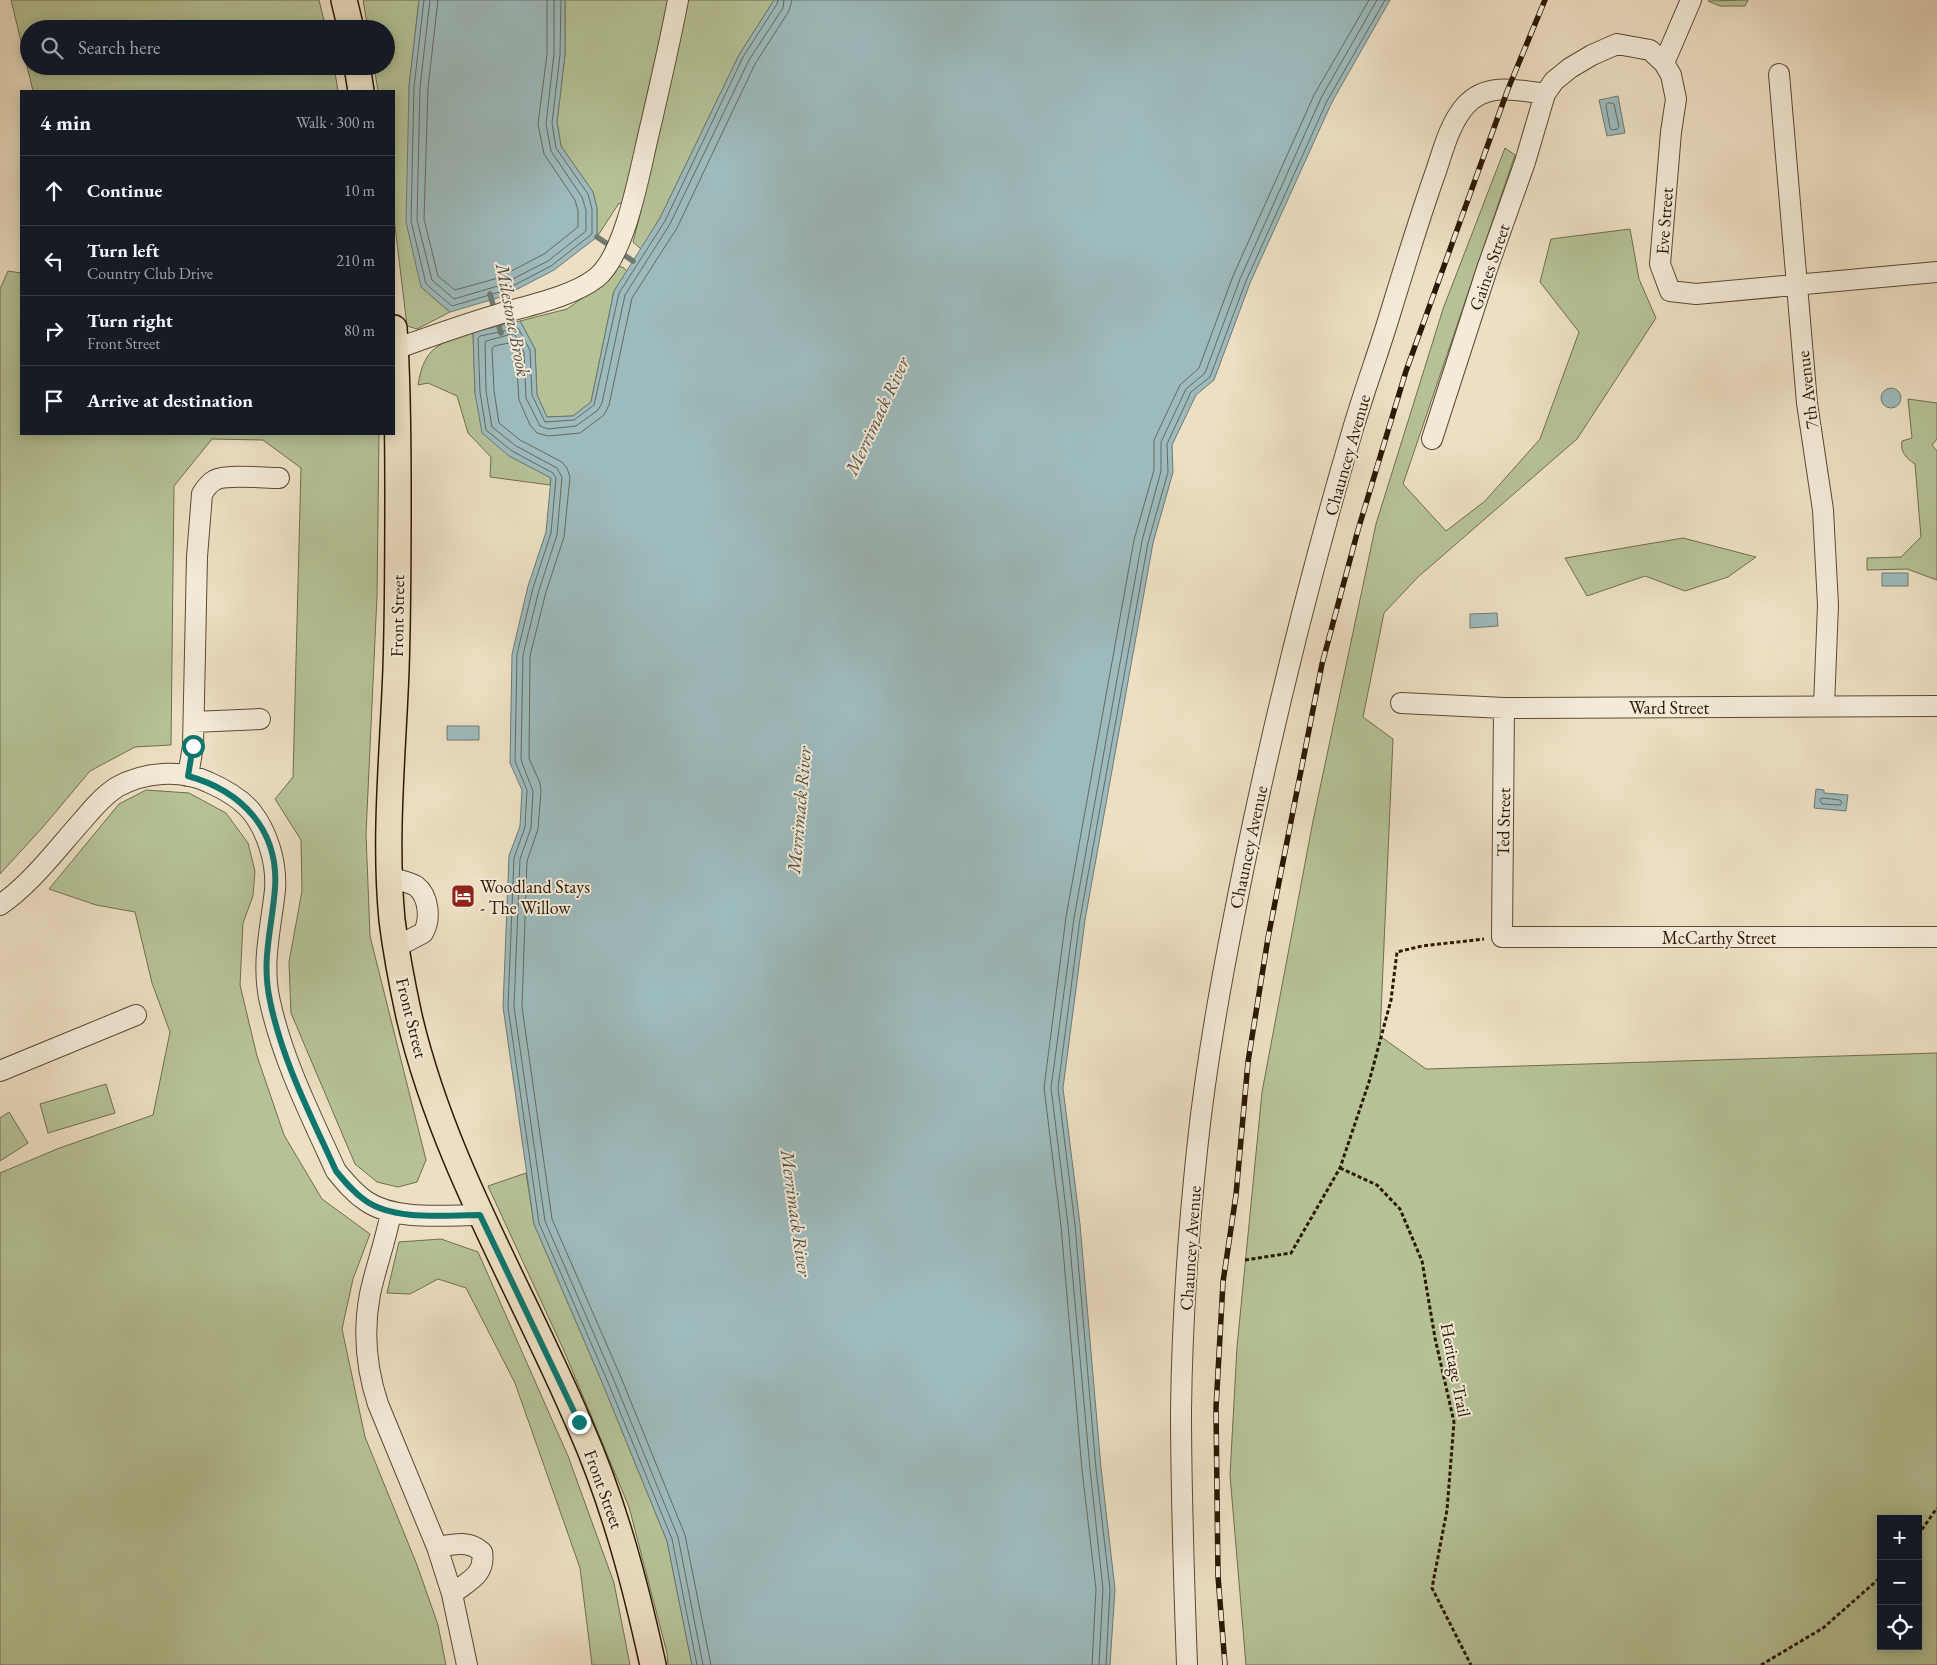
<!DOCTYPE html>
<meta charset="utf-8">
<style>
body{margin:0;font-family:"EB Garamond",serif;background:#20242c;color:#f1f3f6}
.controls{position:absolute;right:15px;bottom:15px;display:grid;overflow:hidden;border-radius:0px;box-shadow:0 2px 12px #0003}
.controls button{width:45px;height:45px;display:grid;place-items:center;padding:0;border:0;border-bottom:1px solid #363941;background:#171b24;color:#f1f3f6;font:25px sans-serif}
.stop{position:absolute;width:15px;height:15px;margin:-11px;border:4px solid #0f766e;border-radius:50%;background:#fff}
.stop.end{background:#0f766e;border-color:#fff;box-shadow:0 1px 5px #0008}
.list{margin:0;padding:0;list-style:none}
h2{display:flex;justify-content:space-between;align-items:center;height:65px;margin:0;padding:0 20px;font-size:21px}
h2 small{font-size:16px;font-weight:400;color:#9ea1a6}
.list li{display:grid;grid-template-columns:32px 1fr auto;gap:15px;align-items:center;box-sizing:border-box;height:70px;padding:0 20px;border-top:1px solid #363941}
.list b{display:block;font-size:19px;white-space:nowrap}
.list p{margin:0;font-size:16px;white-space:nowrap;color:#9ea1a6}
.list em{font-size:16px;font-style:normal;color:#9ea1a6}
.icon{flex:none;width:28px;height:28px;fill:none;stroke:currentColor;stroke-width:2;stroke-linecap:round;stroke-linejoin:round}
.map{position:relative;flex:none;width:1937px;height:1665px;overflow:hidden}
.search{position:absolute;background:#171b24;box-shadow:0 2px 12px #0003;left:20px;top:20px;width:375px;height:55px;display:flex;align-items:center;gap:12px;box-sizing:border-box;padding:0 18px;border-radius:28px;color:#9ea1a6;font-size:19px}
.panel{position:absolute;background:#171b24;box-shadow:0 2px 12px #0003;left:20px;top:90px;width:375px;height:345px;border-radius:0px}
.map>svg:first-child{display:block}
.green{fill:#b5c296;stroke:#706e4c;fill-rule:evenodd}
.water{fill:#9dbabc;stroke:#6f7a72}
.lines{fill:none;stroke-linecap:round;stroke-linejoin:round}
.shore{stroke:#646a60;stroke-width:1}
.stream{stroke:#6f7a72;stroke-width:5.5}
.minor-casing{stroke:#5c4a33;stroke-width:22}
.major-casing{stroke:#2b1903;stroke-width:28}
.path{stroke:#2b1903;stroke-width:3;stroke-dasharray:4 2.5;stroke-linecap:butt}
.minor{stroke:#f3ead8;stroke-width:20}
.major{stroke:#eddfc3;stroke-width:25}
.rail-casing{stroke:#2b1903;stroke-width:5.5}
.rail{stroke:#f3ead8;stroke-width:4;stroke-dasharray:11;stroke-linecap:butt}
.route{stroke:#0f766e;stroke-width:6}
.labels{text-anchor:middle;dominant-baseline:central;stroke-width:4;stroke-linejoin:round;paint-order:stroke}
.street-label{font-size:18px;fill:#2b1903;stroke:#f3ead8}
.poi-label{font-size:18px;fill:#2b1903;stroke:#f3ead8;text-anchor:start}
.water-label{font-size:19px;font-style:italic;fill:#535144;stroke:#f3ead8}
</style>
<div class="map">
<svg width="1937" height="1665" viewBox="0 0 1937 1665">
<rect width="100%" height="100%" fill="#eddfc3"/>
<filter id="stains"><feTurbulence type="fractalNoise" baseFrequency=".004" numOctaves="4"/><feColorMatrix values="0 0 0 0 .2 0 0 0 0 .09 0 0 0 0 .02 0 0 0 .5 -.17"/></filter>
<radialGradient id="worn" r=".72"><stop offset=".6" stop-color="#630" stop-opacity="0"/><stop offset="1" stop-color="#630" stop-opacity=".3"/></radialGradient>
<path class="green" d="M 11,0 L 319,0 L 326,29 L 29,29 L 29,66 L 334,66 L 338,91 L 33,91 Z
M 363,0 L 419,0 L 409,87 L 421,287 L 450,312 L 417,329 L 407,326 L 394,218 L 394,91 L 378,91 L 374,66 L 386,66 L 386,29 L 368,29 Z
M 565,0 L 774,0 L 739,55 L 660,218 L 641,249 L 633,242 L 641,211 L 619,203 L 597,237 L 597,208 L 593,192 L 561,146 L 557,122 L 565,55 Z
M 1748,0 L 1745,6 L 1720,6 L 1708,1 Z
M 1505,148 L 1515,155 L 1403,484 L 1446,531 L 1485,501 L 1540,439 L 1579,332 L 1540,282 L 1551,239 L 1630,229 L 1639,279 L 1656,318 L 1577,439 L 1418,577 L 1384,613 L 1363,717 L 1393,739 L 1380,1036 L 1426,1069 L 1937,1053 L 1937,1665 L 1246,1665 L 1230,1475 L 1237,1347 L 1262,1092 L 1313,821 L 1376,524 L 1443,309 ZM 1881,1519 L 1918,1519 L 1918,1646 L 1881,1646 Z
M 616,265 L 624,268 L 627,271 L 614,291 L 591,402 L 573,416 L 547,417 L 537,395 L 535,349 L 520,321 L 567,309 L 599,286 Z
M 8,271 L 21,273 L 21,434 L 379,434 L 377,596 L 366,834 L 370,936 L 426,1160 L 417,1182 L 398,1187 L 377,1182 L 355,1164 L 291,1013 L 289,962 L 302,891 L 301,840 L 275,799 L 293,777 L 301,468 L 263,440 L 212,439 L 174,486 L 171,745 L 135,747 L 90,771 L 43,827 L 0,874 L 0,289 Z
M 473,332 L 475,393 L 509,456 L 551,477 L 550,485 L 490,477 L 491,457 L 468,433 L 457,396 L 428,383 L 418,385 C 424,347 439,343 473,332 Z
M 1908,399 L 1937,403 L 1937,439 L 1932,445 L 1937,451 L 1937,580 L 1907,569 L 1867,570 L 1867,558 L 1901,557 L 1921,537 L 1915,464 C 1906,458 1900,452 1902,441 L 1912,438 Z
M 1683,538 L 1756,557 L 1728,577 L 1685,591 L 1645,576 L 1587,596 L 1565,558 Z
M 146,790 L 189,793 L 226,813 L 248,843 L 255,871 L 253,896 L 243,923 L 240,985 L 257,1056 L 284,1135 L 322,1199 L 370,1234 L 353,1279 L 342,1329 L 365,1437 L 417,1565 L 438,1625 L 446,1665 L 0,1665 L 0,1173 L 57,1149 L 153,1115 L 170,1032 L 152,983 L 135,912 L 96,905 L 49,889 L 119,804 Z
M 106,1084 L 115,1113 L 48,1133 L 40,1104 Z
M 9,1112 L 28,1143 L 0,1161 L 0,1118 Z
M 526,1173 L 534,1224 L 602,1382 L 667,1541 L 692,1665 L 668,1665 L 667,1653 L 629,1507 L 565,1353 L 488,1186 Z
M 441,1239 L 478,1252 L 568,1456 L 614,1583 L 630,1665 L 592,1665 L 580,1568 L 515,1383 L 466,1288 L 438,1279 L 410,1294 L 387,1293 L 399,1242 Z"/>
<path class="water" d="M 419,0 L 565,0 L 565,55 L 557,122 L 561,146 L 593,192 L 597,208 L 597,237 L 554,270 L 504,296 L 450,312 L 421,287 L 406,222 L 409,87 Z
M 774,0 L 1390,0 L 1332,102 L 1250,283 L 1214,380 L 1196,395 L 1172,445 L 1173,472 L 1153,543 L 1085,920 L 1063,1088 L 1080,1224 L 1101,1468 L 1115,1589 L 1110,1665 L 692,1665 L 667,1541 L 602,1382 L 534,1224 L 503,1007 L 509,856 L 520,826 L 522,790 L 510,763 L 512,654 L 528,586 L 546,532 L 551,478 L 509,456 L 482,433 L 475,393 L 473,332 L 520,321 L 535,349 L 537,395 L 547,417 L 573,416 L 591,402 L 614,291 L 660,218 L 739,55 Z
M 1618,96 L 1625,133 L 1607,136 L 1599,100 Z
M1881 398a10 10 0 1 1 20 0a10 10 0 1 1-20 0Z
M 1882,573 L 1908,573 L 1908,586 L 1882,586 Z
M 1497,613 L 1498,626 L 1470,628 L 1470,614 Z
M 447,726 L 479,726 L 479,740 L 447,740 Z
M 1816,789 L 1824,790 L 1824,793 L 1848,795 L 1846,811 L 1814,808 Z"/>
<g class="lines">
<path class="shore" d="M 424,0 L 414,87 L 411,221 L 426,284 L 452,306 L 503,291 L 551,266 L 592,234 L 592,209 L 588,194 L 556,148 L 552,123 L 560,55 L 561,0
M 430,0 L 420,87 L 417,220 L 432,280 L 454,299 L 501,285 L 548,261 L 586,231 L 586,210 L 582,197 L 551,151 L 546,124 L 554,54 L 554,0
M 438,0 L 428,88 L 424,219 L 438,276 L 455,290 L 498,278 L 544,254 L 578,227 L 578,211 L 575,200 L 544,154 L 538,124 L 547,54 L 547,0
M 1608,103 L 1612,103 L 1614,104 L 1619,127 L 1617,129 L 1612,130 L 1610,128 L 1606,106 Z
M 1823,798 L 1840,800 L 1842,803 L 1840,805 L 1822,804 L 1820,800 Z
M 697,1665 L 672,1539 L 607,1380 L 539,1223 L 508,1007 L 514,858 L 525,827 L 527,790 L 515,761 L 517,654 L 533,588 L 551,533 L 556,478 L 553,473 L 512,451 L 486,430 L 480,392 L 478,338 L 480,336 L 518,328 L 530,350 L 532,395 L 545,422 L 574,420 L 594,405 L 619,293 L 665,221 L 743,57 L 777,4 L 778,0
M 703,1665 L 678,1537 L 613,1378 L 545,1221 L 514,1007 L 520,859 L 531,828 L 533,791 L 521,760 L 523,655 L 539,590 L 557,535 L 562,477 L 557,468 L 516,446 L 492,427 L 486,391 L 485,343 L 486,341 L 512,334 L 515,335 L 524,352 L 526,398 L 540,426 L 548,429 L 576,426 L 598,410 L 602,403 L 625,295 L 670,224 L 749,60 L 783,8 L 784,0
M 711,1665 L 685,1535 L 620,1375 L 552,1219 L 522,1007 L 527,861 L 538,829 L 541,791 L 540,783 L 529,758 L 530,656 L 546,592 L 564,537 L 570,477 L 567,468 L 562,462 L 520,440 L 499,423 L 494,391 L 492,349 L 494,346 L 509,343 L 516,354 L 519,400 L 530,425 L 537,433 L 548,436 L 580,433 L 604,415 L 609,405 L 632,298 L 677,228 L 755,64 L 789,11 L 792,0
M 1092,1665 L 1096,1589 L 1082,1470 L 1061,1226 L 1044,1088 L 1066,917 L 1134,540 L 1154,470 L 1154,440 L 1180,385 L 1199,368 L 1233,276 L 1314,95 L 1369,0
M 1099,1665 L 1103,1589 L 1090,1469 L 1068,1225 L 1051,1088 L 1074,918 L 1142,541 L 1161,471 L 1161,442 L 1186,389 L 1205,373 L 1240,279 L 1321,98 L 1377,0
M 1106,1665 L 1110,1589 L 1096,1469 L 1075,1225 L 1058,1088 L 1080,919 L 1148,543 L 1168,472 L 1167,444 L 1191,392 L 1210,377 L 1246,281 L 1327,101 L 1385,0"/>
<path class="stream" d="M 597,237 L 633,261
M 490,294 L 501,333"/>
<g class="minor-casing">
<path id="minor" d="M 1664,63 L 1691,0
M 1779,74 L 1807,403 L 1823,510 L 1828,605 L 1824,706
M 395,349 C 429,337 462,325 496,315 C 525,306 572,297 596,278 C 624,257 639,176 647,141 C 658,94 669,47 678,0
M 1432,439 L 1487,269 L 1525,162 L 1545,94
M 1401,703 L 1504,708 L 1937,706
M 1504,708 L 1502,937 L 1937,937
M 194,722 L 260,719
M 188,776 L 193,746 L 197,557 L 202,494 C 205,489 209,483 215,480 C 226,474 264,478 279,478
M 390,877 C 398,880 409,882 416,886 C 429,896 431,920 423,933 L 396,947
M 0,905 C 32,883 56,850 82,821 C 92,809 103,796 117,787 C 144,772 180,769 208,782 C 224,789 240,798 251,811 C 268,832 277,864 275,890 C 271,928 261,963 270,1002 C 283,1061 311,1116 336,1171 C 345,1182 354,1193 366,1201 C 395,1221 445,1215 480,1215
M 0,1071 L 136,1015
M 391,1212 C 386,1240 376,1266 370,1294 C 363,1331 366,1368 378,1404 L 437,1547 L 452,1594 L 467,1665
M 437,1547 C 454,1544 469,1540 482,1552 C 486,1575 468,1581 452,1594
M 1187,1665 C 1184,1581 1181,1496 1181,1411 C 1182,1324 1188,1236 1197,1150 C 1207,1054 1225,960 1244,866 C 1274,720 1310,575 1352,432 C 1364,391 1379,351 1391,311 C 1405,265 1419,219 1435,174 C 1443,151 1449,124 1466,105 C 1487,82 1518,90 1545,94 L 1554,81 L 1570,68 L 1592,55 L 1617,44 L 1650,50 L 1664,63 L 1671,75 L 1676,99 L 1671,132 L 1660,264 L 1670,291 L 1696,294 L 1937,272"/>
</g>
<g class="major-casing">
<path id="major" d="M 344,0 L 351,29
M 357,66 L 361,91
M 394,328 C 398,384 398,440 398,495 C 398,553 398,611 396,669 C 393,752 384,837 392,920 C 396,952 402,984 409,1016 C 443,1162 522,1289 580,1426 C 614,1503 635,1583 653,1665"/>
</g>
<path class="path" d="M 1340,1168 L 1377,1185 L 1400,1209 L 1422,1261 L 1435,1338 L 1454,1422 L 1447,1510 L 1432,1588 L 1471,1665
M 1245,1260 L 1291,1253 L 1340,1168 L 1369,1082 L 1391,1000 L 1397,952 L 1422,946 L 1484,939
M 1918,1535 L 1937,1508
M 1761,1665 L 1823,1628 L 1881,1577"/>
<use href="#minor" class="minor"/>
<use href="#major" class="major"/>
<g class="rail-casing">
<path id="rail" d="M 1225,1665 L 1218,1576 L 1216,1408 L 1223,1282 L 1236,1195 L 1248,1062 L 1268,938 L 1322,664 L 1358,530 L 1406,371 L 1508,89 L 1545,0"/>
</g>
<use href="#rail" class="rail"/>
</g>
<g class="lines">
<path class="route" d="M 193,746 L 188,776 C 242,791 279,830 275,888 C 272,929 261,959 270,1001 C 282,1060 311,1116 336,1171 C 345,1182 354,1193 366,1201 C 395,1221 445,1215 480,1215 L 579,1422"/>
</g>
<defs>
<g id="hotel-square" transform="scale(1.25)"><rect x="-9" y="-9" width="18" height="18" rx="4" fill="#8f2418" stroke="#f3ead8"/><path d="M-6-4.5h1.5V1H6V5H4.5V3h-9V5H-6ZM-4 0a1.8 1.8 0 1 1 3.6 0ZM.5 0V-2.5h3Q6-2.5 6 0Z" fill="#fff"/></g>
</defs>
<g fill-rule="evenodd">
<use href="#hotel-square" x="463" y="896"/>
</g>
<g class="labels">
<g class="street-label">
<text transform="translate(1664 221) rotate(-86)">Eve Street</text>
<text transform="translate(1489 267) rotate(-71)">Gaines Street</text>
<text transform="translate(1807 390) rotate(-97)">7th Avenue</text>
<text transform="translate(1347 455) rotate(-74)">Chauncey Avenue</text>
<text transform="translate(397 616) rotate(-89)">Front Street</text>
<text x="1669" y="707">Ward Street</text>
<text transform="translate(1503 822) rotate(-89)">Ted Street</text>
<text transform="translate(1248 847) rotate(-78)">Chauncey Avenue</text>
<text x="1719" y="937">McCarthy Street</text>
<text transform="translate(412 1018) rotate(76)">Front Street</text>
<text transform="translate(1190 1248) rotate(-86)">Chauncey Avenue</text>
<text transform="translate(1456 1370) rotate(79)">Heritage Trail</text>
<text transform="translate(604 1489) rotate(70)">Front Street</text>
</g>
<g class="poi-label">
<text x="480" y="886">Woodland Stays<tspan x="480" dy="21">- The Willow</tspan></text>
</g>
<g class="water-label">
<text transform="translate(513 320) rotate(79)">Milestone Brook</text>
<text transform="translate(877 416) rotate(-65)">Merrimack River</text>
<text transform="translate(799 810) rotate(-85)">Merrimack River</text>
<text transform="translate(796 1213) rotate(82)">Merrimack River</text>
</g>
</g>
<rect width="100%" height="100%" filter="url(#stains)"/>
<rect width="100%" height="100%" fill="url(#worn)"/>
</svg>
<div class="controls">
<button>+</button>
<button>−</button>
<button><svg class="icon" aria-label="locate" viewBox="0 0 24 24"><circle cx="12" cy="12" r="6"/><path d="M12 2v4M12 18v4M2 12h4M18 12h4"/></svg></button>
</div>
<div class="stop" style="left:193px;top:746px"></div>
<div class="stop end" style="left:579px;top:1422px"></div>
<div class="search"><svg class="icon" aria-label="search" viewBox="0 0 24 24"><circle cx="10" cy="10" r="6"/><path d="M15 15l6 6"/></svg>Search here</div>
<section class="panel">
<h2>4 min<small>Walk · 300 m</small></h2>
<ul class="list">
<li><svg class="icon" aria-label="ahead" viewBox="0 0 24 24"><path d="M12 20V5M6 11l6-6 6 6"/></svg><div><b>Continue</b></div><em>10 m</em></li>
<li><svg class="icon" aria-label="left" viewBox="0 0 24 24"><path d="M17 20v-9H6M10 6l-5 5 5 5"/></svg><div><b>Turn left</b><p>Country Club Drive</p></div><em>210 m</em></li>
<li><svg class="icon" aria-label="right" viewBox="0 0 24 24"><path d="M7 20v-9h11M14 6l5 5-5 5"/></svg><div><b>Turn right</b><p>Front Street</p></div><em>80 m</em></li>
<li><svg class="icon" aria-label="arrive" viewBox="0 0 24 24"><path d="M6 21V4h12l-3 4 3 4H6"/></svg><div><b>Arrive at destination</b></div></li>
</ul>
</section>
</div>
